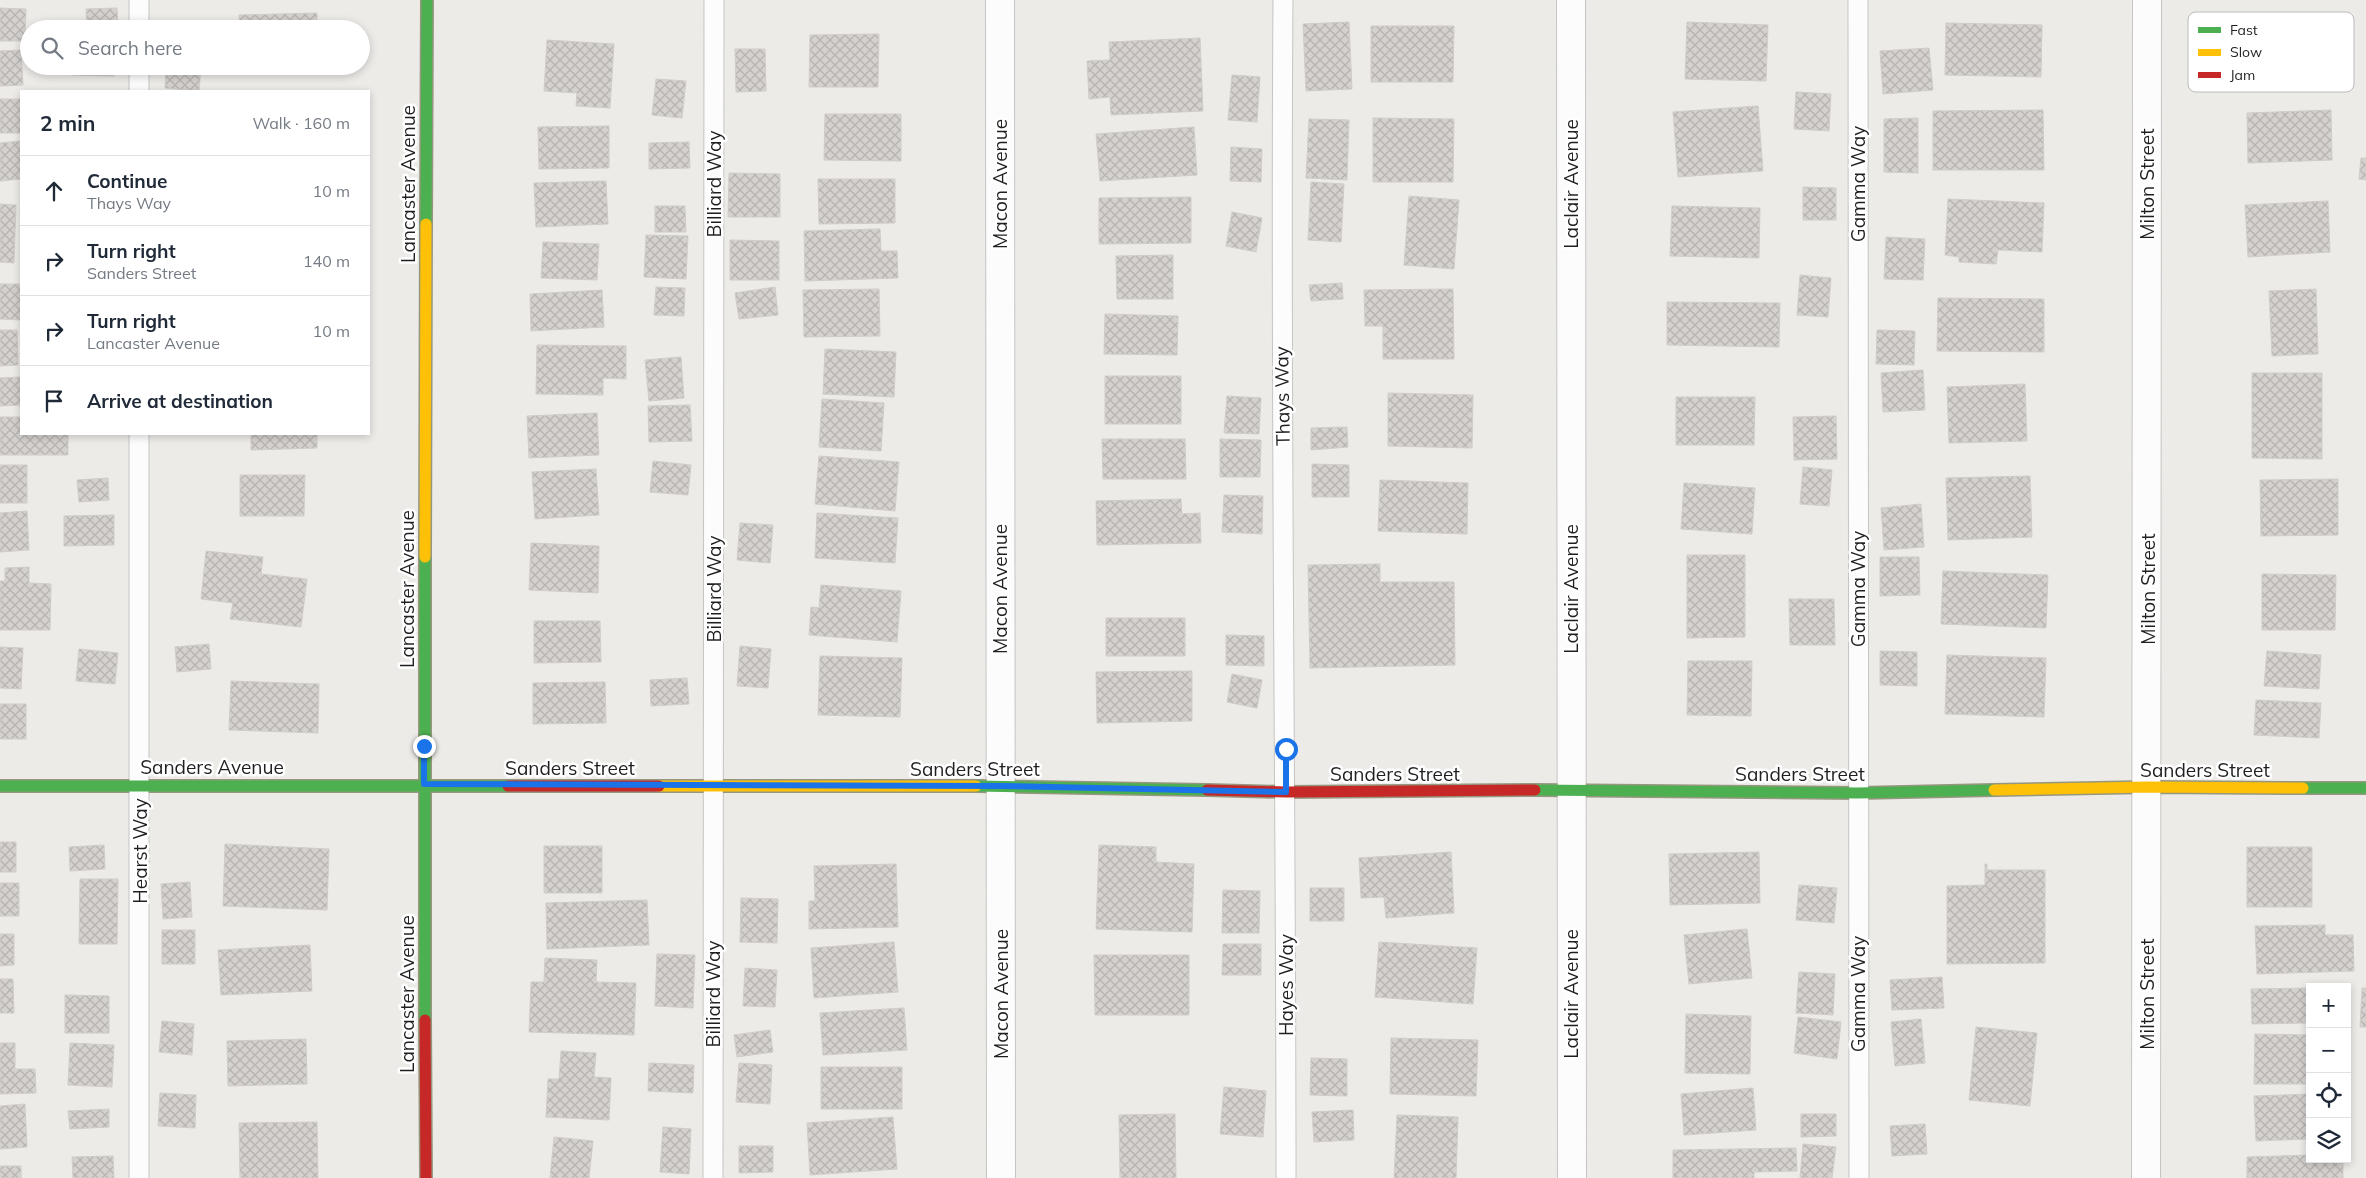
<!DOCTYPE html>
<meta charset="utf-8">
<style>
body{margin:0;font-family:Mulish,sans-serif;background:#f6f6f7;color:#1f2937}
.controls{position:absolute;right:15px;bottom:15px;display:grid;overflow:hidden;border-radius:0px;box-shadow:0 2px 8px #0003}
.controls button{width:45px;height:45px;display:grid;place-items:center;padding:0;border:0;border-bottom:1px solid #e0e1e3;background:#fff;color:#1f2937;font:25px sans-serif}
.stop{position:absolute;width:15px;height:15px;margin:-11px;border:4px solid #1a73e8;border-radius:50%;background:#fff}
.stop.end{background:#1a73e8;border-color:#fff;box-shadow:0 1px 5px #0008}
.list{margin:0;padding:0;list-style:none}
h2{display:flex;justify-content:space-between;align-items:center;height:65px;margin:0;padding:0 20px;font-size:21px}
h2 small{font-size:16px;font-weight:400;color:#747a83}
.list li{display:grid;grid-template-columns:32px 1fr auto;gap:15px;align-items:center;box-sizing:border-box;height:70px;padding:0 20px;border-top:1px solid #e0e1e3}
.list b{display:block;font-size:19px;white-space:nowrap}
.list p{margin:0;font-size:16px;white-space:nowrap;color:#747a83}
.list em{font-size:16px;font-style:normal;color:#747a83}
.icon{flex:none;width:28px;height:28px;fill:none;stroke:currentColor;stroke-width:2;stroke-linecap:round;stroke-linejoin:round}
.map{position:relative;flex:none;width:2366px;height:1178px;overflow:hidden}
.search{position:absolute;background:#fff;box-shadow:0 2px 8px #0003;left:20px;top:20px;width:350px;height:55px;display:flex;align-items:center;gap:12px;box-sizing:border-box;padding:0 18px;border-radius:28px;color:#747a83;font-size:19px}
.panel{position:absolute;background:#fff;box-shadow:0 2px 8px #0003;left:20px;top:90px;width:350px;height:345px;border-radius:0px}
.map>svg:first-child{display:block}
.building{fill:url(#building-cross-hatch);stroke:#d0cdc9}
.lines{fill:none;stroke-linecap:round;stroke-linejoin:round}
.lane-casing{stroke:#c6c5c4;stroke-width:21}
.street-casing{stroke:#c6c5c4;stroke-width:30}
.fast-casing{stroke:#96977f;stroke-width:14}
.slow-casing{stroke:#96977f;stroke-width:14}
.jam-casing{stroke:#96977f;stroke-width:14}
.lane{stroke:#fcfcfc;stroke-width:19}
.street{stroke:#fcfcfc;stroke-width:28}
.fast{stroke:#4caf50;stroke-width:11}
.slow{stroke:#ffc107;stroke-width:11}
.jam{stroke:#c62828;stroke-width:11}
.route{stroke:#1a73e8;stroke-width:6}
.labels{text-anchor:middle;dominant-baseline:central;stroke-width:5;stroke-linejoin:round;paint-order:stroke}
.street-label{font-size:19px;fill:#1f1f1f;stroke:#fff}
.key{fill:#fff;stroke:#bcbcbc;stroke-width:1}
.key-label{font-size:14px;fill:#1f1f1f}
</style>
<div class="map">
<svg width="2366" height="1178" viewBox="0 0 2366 1178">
<defs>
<pattern id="building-cross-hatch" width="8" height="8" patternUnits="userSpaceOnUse" patternTransform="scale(1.25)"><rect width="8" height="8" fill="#d4d1cf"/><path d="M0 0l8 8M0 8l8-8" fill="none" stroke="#b6b3b1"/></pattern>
</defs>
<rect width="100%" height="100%" fill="#edebe8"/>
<path class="building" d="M 0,8 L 26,9 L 25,41 L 0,41 Z
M 117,8 L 118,29 L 87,29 L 86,9 Z
M 317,13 L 317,29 L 240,29 L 239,15 Z
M 1349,22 L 1352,89 L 1306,91 L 1303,24 Z
M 1687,22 L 1768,25 L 1766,81 L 1685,79 Z
M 1946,23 L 2042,25 L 2041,77 L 1945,75 Z
M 1371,26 L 1454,26 L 1453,82 L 1371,82 Z
M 879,34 L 878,87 L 809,87 L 810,35 Z
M 1200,38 L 1203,111 L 1111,115 L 1110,97 L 1089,99 L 1087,61 L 1110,60 L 1109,42 Z
M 547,40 L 614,44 L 610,108 L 576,106 L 577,93 L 544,91 Z
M 1929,48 L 1933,90 L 1883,94 L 1880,51 Z
M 735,49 L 765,49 L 766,91 L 736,92 Z
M 21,50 L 23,85 L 0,86 L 0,51 Z
M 71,66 L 114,66 L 114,76 L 71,75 Z
M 166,66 L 201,66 L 199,91 L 165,88 Z
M 1232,75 L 1260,77 L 1257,122 L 1228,120 Z
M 656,79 L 686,81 L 682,118 L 652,115 Z
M 1796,92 L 1831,94 L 1829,131 L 1794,129 Z
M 0,99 L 21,99 L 21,133 L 0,133 Z
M 1758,106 L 1763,171 L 1678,177 L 1673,112 Z
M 2043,110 L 2044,170 L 1933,170 L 1933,111 Z
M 2331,110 L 2332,160 L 2248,163 L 2247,113 Z
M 825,114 L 901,114 L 901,161 L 824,160 Z
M 1373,118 L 1454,119 L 1453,182 L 1373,182 Z
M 1918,118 L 1918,173 L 1884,172 L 1884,119 Z
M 1309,119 L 1349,120 L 1347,180 L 1306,178 Z
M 609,126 L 609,168 L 539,169 L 538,127 Z
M 1194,127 L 1197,175 L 1100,181 L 1096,134 Z
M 21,141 L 21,179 L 0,181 L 0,143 Z
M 689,142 L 690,168 L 649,169 L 649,143 Z
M 1231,147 L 1262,149 L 1261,182 L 1230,181 Z
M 2361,158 L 2366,158 L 2366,180 L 2359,179 Z
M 729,173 L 780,174 L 780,217 L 728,217 Z
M 818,179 L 895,179 L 895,223 L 819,224 Z
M 606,181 L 608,224 L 536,227 L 534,183 Z
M 1311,182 L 1344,184 L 1341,242 L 1308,240 Z
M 1803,187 L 1836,188 L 1836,220 L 1803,220 Z
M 1409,196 L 1459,200 L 1454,269 L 1404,265 Z
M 1191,197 L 1191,243 L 1099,244 L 1099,198 Z
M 1948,199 L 2044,203 L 2042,252 L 1998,250 L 1996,264 L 1959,262 L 1959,257 L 1945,255 Z
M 2328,201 L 2330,252 L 2248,257 L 2245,205 Z
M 0,204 L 16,205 L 14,263 L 0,262 Z
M 655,206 L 685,206 L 686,232 L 655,232 Z
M 1672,206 L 1760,208 L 1759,258 L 1670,256 Z
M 1232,212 L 1262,218 L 1256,252 L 1226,246 Z
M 880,229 L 881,251 L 897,251 L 898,278 L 805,281 L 804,231 Z
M 646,235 L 688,236 L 686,279 L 644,277 Z
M 1886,237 L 1925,239 L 1923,280 L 1884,279 Z
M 730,240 L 779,241 L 779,280 L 730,280 Z
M 543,242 L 599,244 L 597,280 L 541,278 Z
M 1173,255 L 1173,299 L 1117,299 L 1116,256 Z
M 1800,275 L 1831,278 L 1828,317 L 1797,315 Z
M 1342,283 L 1343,299 L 1311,301 L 1309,285 Z
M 0,284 L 21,284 L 21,320 L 0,319 Z
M 656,287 L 685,288 L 684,316 L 654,315 Z
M 775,287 L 778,315 L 739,319 L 735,293 Z
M 879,289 L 880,336 L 804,337 L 803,290 Z
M 1453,289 L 1454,359 L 1383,359 L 1383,326 L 1365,326 L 1364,290 Z
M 2316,289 L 2318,354 L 2272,356 L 2269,291 Z
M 602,290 L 604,327 L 531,331 L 530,294 Z
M 1938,298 L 2044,299 L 2044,352 L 1937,351 Z
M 1667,302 L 1780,303 L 1779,347 L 1667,345 Z
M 1105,314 L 1178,316 L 1177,355 L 1104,354 Z
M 0,330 L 17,330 L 18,365 L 0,366 Z
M 1877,330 L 1915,331 L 1914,365 L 1876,364 Z
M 537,345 L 626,346 L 626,379 L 603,378 L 603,395 L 536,394 Z
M 825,349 L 896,352 L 894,397 L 823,394 Z
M 681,357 L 684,398 L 649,401 L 645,360 Z
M 1923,370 L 1925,410 L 1883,412 L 1881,373 Z
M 2252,373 L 2322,373 L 2322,459 L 2252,458 Z
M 1105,376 L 1181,376 L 1181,424 L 1105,424 Z
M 20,377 L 21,405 L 0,406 L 0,378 Z
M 2025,384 L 2027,441 L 1949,443 L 1947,387 Z
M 1388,393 L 1473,395 L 1472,448 L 1388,446 Z
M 1227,396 L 1261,398 L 1259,434 L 1224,433 Z
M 1676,397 L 1755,397 L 1754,445 L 1676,445 Z
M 822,399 L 884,403 L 881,451 L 819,447 Z
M 690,405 L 692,441 L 649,442 L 648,406 Z
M 597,413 L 599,455 L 529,458 L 527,416 Z
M 1836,416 L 1837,459 L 1794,460 L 1793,417 Z
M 0,417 L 21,417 L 21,434 L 68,434 L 68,455 L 0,455 Z
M 1347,427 L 1348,447 L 1311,450 L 1311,428 Z
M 251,434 L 317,434 L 317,448 L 251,450 Z
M 1102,439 L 1185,439 L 1186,479 L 1103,479 Z
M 1220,439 L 1261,440 L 1260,477 L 1220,477 Z
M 819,456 L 899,462 L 895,511 L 815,504 Z
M 653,461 L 691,465 L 688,495 L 650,492 Z
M 1312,464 L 1349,465 L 1349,497 L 1312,497 Z
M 0,465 L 27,465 L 27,503 L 0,503 Z
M 1803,467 L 1832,470 L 1829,506 L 1800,504 Z
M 596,469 L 599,515 L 535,519 L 532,472 Z
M 240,475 L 305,475 L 304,516 L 240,516 Z
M 2030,476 L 2032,537 L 1948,540 L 1946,478 Z
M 108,478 L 109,500 L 79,502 L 77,480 Z
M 2338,479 L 2338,535 L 2261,536 L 2260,480 Z
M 1380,480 L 1468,483 L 1467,534 L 1378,531 Z
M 1684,483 L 1755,488 L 1752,534 L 1681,529 Z
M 1224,495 L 1263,496 L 1262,534 L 1222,532 Z
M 1181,499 L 1182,514 L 1200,513 L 1201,543 L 1097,545 L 1096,501 Z
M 1921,504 L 1924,547 L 1884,550 L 1881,508 Z
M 27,511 L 29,550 L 0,552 L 0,513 Z
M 817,513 L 898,518 L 895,563 L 815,558 Z
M 114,515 L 114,545 L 64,546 L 64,516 Z
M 740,523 L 773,525 L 770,563 L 737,560 Z
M 531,543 L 599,546 L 598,593 L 529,590 Z
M 206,551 L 263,557 L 261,574 L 307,579 L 301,627 L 230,619 L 233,603 L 201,599 Z
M 1687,555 L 1745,555 L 1745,637 L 1687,638 Z
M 1880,557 L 1919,557 L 1920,595 L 1880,596 Z
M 1380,564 L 1380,582 L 1454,582 L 1455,665 L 1310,668 L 1308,565 Z
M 29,567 L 29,583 L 51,584 L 50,630 L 0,630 L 0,581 L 5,581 L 5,568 Z
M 1943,571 L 2048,575 L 2046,628 L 1941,624 Z
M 2262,574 L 2336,575 L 2335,630 L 2262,630 Z
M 821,585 L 901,591 L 897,642 L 809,635 L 811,607 L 819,608 Z
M 1789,599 L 1834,599 L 1835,645 L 1790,645 Z
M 1106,618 L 1185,618 L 1185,656 L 1106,656 Z
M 534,621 L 600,621 L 601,662 L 534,663 Z
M 1226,635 L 1264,636 L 1264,666 L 1226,665 Z
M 209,644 L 211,669 L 177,672 L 175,647 Z
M 740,646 L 771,649 L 768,688 L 737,686 Z
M 0,647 L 23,648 L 21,689 L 0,688 Z
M 79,649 L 118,653 L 115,684 L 76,681 Z
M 1880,651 L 1917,652 L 1917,686 L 1880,685 Z
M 2267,651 L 2321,655 L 2319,689 L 2264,686 Z
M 1947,655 L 2046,658 L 2044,717 L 1945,714 Z
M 820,656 L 902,658 L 900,717 L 818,715 Z
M 1688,661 L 1752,661 L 1751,716 L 1687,715 Z
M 1192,671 L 1192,721 L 1097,723 L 1096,672 Z
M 1232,674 L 1262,680 L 1257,708 L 1227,702 Z
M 687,678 L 689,704 L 651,706 L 650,680 Z
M 231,681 L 319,684 L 318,733 L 229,730 Z
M 605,682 L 606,723 L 533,724 L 533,683 Z
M 2256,700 L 2321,703 L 2319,738 L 2254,735 Z
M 0,704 L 26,704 L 26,739 L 0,739 Z
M 0,842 L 16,842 L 16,872 L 0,872 Z
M 225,844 L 329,849 L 327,910 L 223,906 Z
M 104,845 L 105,869 L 70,871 L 69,847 Z
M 1099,845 L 1156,847 L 1156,862 L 1194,864 L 1192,932 L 1096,929 Z
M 544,846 L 602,846 L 602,893 L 544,893 Z
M 2247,847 L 2312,847 L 2312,907 L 2247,907 Z
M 1451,852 L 1454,913 L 1386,918 L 1384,897 L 1361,898 L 1359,858 Z
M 1759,852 L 1760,903 L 1670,905 L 1669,854 Z
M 896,864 L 898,927 L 809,929 L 809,901 L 815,901 L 814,866 Z
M 1985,864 L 1987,864 L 1987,870 L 2045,870 L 2045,963 L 1947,964 L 1947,886 L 1985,885 Z
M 80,879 L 118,879 L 117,944 L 79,944 Z
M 190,882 L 192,917 L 163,919 L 161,884 Z
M 0,883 L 19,883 L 19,916 L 0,916 Z
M 1799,885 L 1837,888 L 1834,923 L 1796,920 Z
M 1310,888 L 1344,888 L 1344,921 L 1310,921 Z
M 1223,890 L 1260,891 L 1259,933 L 1222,933 Z
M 741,898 L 778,899 L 777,943 L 740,942 Z
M 647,900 L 649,945 L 547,949 L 546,903 Z
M 2325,925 L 2325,935 L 2353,935 L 2354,971 L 2257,974 L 2255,926 Z
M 1747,929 L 1752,978 L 1689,984 L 1684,935 Z
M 162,930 L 195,930 L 195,964 L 162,964 Z
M 0,934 L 14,934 L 14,965 L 0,966 Z
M 894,942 L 898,992 L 814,998 L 811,948 Z
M 1379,942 L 1477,948 L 1473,1004 L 1375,997 Z
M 1223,944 L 1261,944 L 1261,975 L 1222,975 Z
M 310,945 L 312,991 L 221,995 L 218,950 Z
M 657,954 L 695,955 L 693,1008 L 655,1006 Z
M 1094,955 L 1189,955 L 1189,1015 L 1095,1015 Z
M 545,958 L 597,960 L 596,982 L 636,983 L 634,1035 L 529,1032 L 531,982 L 544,982 Z
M 745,968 L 777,970 L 775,1007 L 743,1006 Z
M 1799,972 L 1835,974 L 1833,1015 L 1796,1013 Z
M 1942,977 L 1944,1008 L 1892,1010 L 1890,980 Z
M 0,979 L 13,979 L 14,1013 L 0,1013 Z
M 2310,988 L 2310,1023 L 2252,1024 L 2251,989 Z
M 2362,988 L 2366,988 L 2366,1027 L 2360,1027 Z
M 65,995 L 109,996 L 109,1033 L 65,1033 Z
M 904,1008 L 907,1050 L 823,1055 L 820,1013 Z
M 1686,1014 L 1751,1016 L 1750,1074 L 1685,1073 Z
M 1798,1017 L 1841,1022 L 1837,1059 L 1794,1053 Z
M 1921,1019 L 1925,1063 L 1895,1066 L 1891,1022 Z
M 162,1021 L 194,1024 L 192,1055 L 159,1052 Z
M 1976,1027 L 2037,1033 L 2030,1106 L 1969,1100 Z
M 770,1030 L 773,1052 L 737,1057 L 734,1035 Z
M 2255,1034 L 2310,1035 L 2310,1084 L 2254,1084 Z
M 1391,1038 L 1478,1040 L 1476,1096 L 1390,1094 Z
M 306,1039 L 307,1084 L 228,1086 L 227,1041 Z
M 0,1043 L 15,1043 L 15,1069 L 35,1069 L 36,1093 L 0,1094 Z
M 70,1043 L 114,1045 L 112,1087 L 68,1085 Z
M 561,1051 L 596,1053 L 594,1077 L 611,1078 L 609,1120 L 546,1117 L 548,1079 L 559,1079 Z
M 1311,1058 L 1347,1059 L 1347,1096 L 1310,1095 Z
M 649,1063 L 694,1065 L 693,1093 L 648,1091 Z
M 739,1063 L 772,1065 L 770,1104 L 736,1102 Z
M 821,1067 L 902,1067 L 902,1109 L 821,1109 Z
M 1224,1087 L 1266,1091 L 1263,1137 L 1220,1134 Z
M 1753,1088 L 1756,1130 L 1684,1135 L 1681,1094 Z
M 160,1093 L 196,1095 L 195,1128 L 158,1126 Z
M 2310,1094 L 2310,1139 L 2256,1141 L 2254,1096 Z
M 25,1104 L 27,1147 L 0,1149 L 0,1106 Z
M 109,1109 L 109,1127 L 70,1129 L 68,1111 Z
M 1353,1110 L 1354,1140 L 1314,1142 L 1312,1112 Z
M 1175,1114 L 1176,1178 L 1120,1178 L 1119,1115 Z
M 1801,1114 L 1836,1114 L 1836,1136 L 1801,1137 Z
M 1397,1115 L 1458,1117 L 1456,1178 L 1394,1178 Z
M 893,1117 L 897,1169 L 810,1175 L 807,1123 Z
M 317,1122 L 318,1178 L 240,1178 L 239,1123 Z
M 1925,1124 L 1927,1154 L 1892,1156 L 1890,1126 Z
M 663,1127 L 691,1129 L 689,1174 L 660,1172 Z
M 554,1137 L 593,1141 L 589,1178 L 550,1178 Z
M 1803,1144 L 1836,1147 L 1832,1178 L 1800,1178 Z
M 739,1146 L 773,1146 L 773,1172 L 739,1173 Z
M 1796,1148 L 1797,1171 L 1754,1172 L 1754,1178 L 1673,1178 L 1673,1150 Z
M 2310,1155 L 2310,1159 L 2343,1159 L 2343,1178 L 2247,1178 L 2247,1157 Z
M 113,1156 L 114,1178 L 73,1178 L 72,1157 Z
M 0,1166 L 21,1166 L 21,1178 L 0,1178 Z"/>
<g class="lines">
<g class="lane-casing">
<path id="lane" d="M 1283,0 C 1280,393 1286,785 1286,1178
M 1858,0 L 1859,1178
M 139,29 L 139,0
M 139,91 L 139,66
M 139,1178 L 139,434
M 713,1178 L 714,0"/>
</g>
<g class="street-casing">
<path id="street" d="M 1000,0 L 1001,1178
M 1571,0 L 1572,1178
M 2146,1178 L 2147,0"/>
</g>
<g class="fast-casing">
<path id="fast" d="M 426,224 L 427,0
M 425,557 L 425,1020
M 0,786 L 508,786
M 976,786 L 1207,790
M 2303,788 L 2366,788
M 1535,790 L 1858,793 L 1994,790"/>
</g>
<g class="slow-casing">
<path id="slow" d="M 425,557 L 426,224
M 659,786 L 976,786
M 1994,790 L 2148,787 L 2303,788"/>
</g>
<g class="jam-casing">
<path id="jam" d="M 508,786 L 659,786
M 1207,790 L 1286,792 L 1535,790
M 425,1020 L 426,1178"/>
</g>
<use href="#lane" class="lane"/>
<use href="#street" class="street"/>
<use href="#fast" class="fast"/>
<use href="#slow" class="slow"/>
<use href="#jam" class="jam"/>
</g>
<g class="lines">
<path class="route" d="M 424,746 L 424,784 L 1001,786 L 1286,792 L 1286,749"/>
</g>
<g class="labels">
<g class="street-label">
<text transform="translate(408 184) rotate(-90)">Lancaster Avenue</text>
<text transform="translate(714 184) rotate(-90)">Billiard Way</text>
<text transform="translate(1000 184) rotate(-90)">Macon Avenue</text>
<text transform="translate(1571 184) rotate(-90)">Laclair Avenue</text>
<text transform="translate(1858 184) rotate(-90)">Gamma Way</text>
<text transform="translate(2147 184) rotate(-90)">Milton Street</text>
<text transform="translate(1282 396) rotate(-91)">Thays Way</text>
<text transform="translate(407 589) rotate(-90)">Lancaster Avenue</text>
<text transform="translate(714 589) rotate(-90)">Billiard Way</text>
<text transform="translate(1000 589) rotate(-90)">Macon Avenue</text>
<text transform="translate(1571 589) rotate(-90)">Laclair Avenue</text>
<text transform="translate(1858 589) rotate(-90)">Gamma Way</text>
<text transform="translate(2148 589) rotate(-90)">Milton Street</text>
<text x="212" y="767">Sanders Avenue</text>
<text x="570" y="768">Sanders Street</text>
<text x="975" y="769">Sanders Street</text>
<text x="2205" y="770">Sanders Street</text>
<text x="1395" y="774">Sanders Street</text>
<text x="1800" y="774">Sanders Street</text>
<text transform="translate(140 851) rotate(-90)">Hearst Way</text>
<text transform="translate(1286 985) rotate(-90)">Hayes Way</text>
<text transform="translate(407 994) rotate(-90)">Lancaster Avenue</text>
<text transform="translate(713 994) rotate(-90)">Billiard Way</text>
<text transform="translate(1001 994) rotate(-90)">Macon Avenue</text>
<text transform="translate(1571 994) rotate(-90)">Laclair Avenue</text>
<text transform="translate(1858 994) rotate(-90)">Gamma Way</text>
<text transform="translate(2147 994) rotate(-90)">Milton Street</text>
</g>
</g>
<rect x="2188" y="12" width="166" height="80" rx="8" class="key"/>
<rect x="2198" y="27" width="23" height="6" fill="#4caf50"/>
<rect x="2198" y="49" width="23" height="7" fill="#ffc107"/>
<rect x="2198" y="72" width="23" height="6" fill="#c62828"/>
<g class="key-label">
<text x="2230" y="35">Fast</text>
<text x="2230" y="57">Slow</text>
<text x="2230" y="80">Jam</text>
</g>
</svg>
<div class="controls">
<button>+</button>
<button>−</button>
<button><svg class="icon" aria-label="locate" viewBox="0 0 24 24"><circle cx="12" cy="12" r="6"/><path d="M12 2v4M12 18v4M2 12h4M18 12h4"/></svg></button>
<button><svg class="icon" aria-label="layers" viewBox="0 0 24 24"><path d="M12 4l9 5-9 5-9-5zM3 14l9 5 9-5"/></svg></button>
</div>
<div class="stop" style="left:1286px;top:749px"></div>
<div class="stop end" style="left:424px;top:746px"></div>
<div class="search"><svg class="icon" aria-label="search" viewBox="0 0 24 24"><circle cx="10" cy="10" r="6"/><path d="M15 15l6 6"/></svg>Search here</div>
<section class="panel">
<h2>2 min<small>Walk · 160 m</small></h2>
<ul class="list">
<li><svg class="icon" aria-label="ahead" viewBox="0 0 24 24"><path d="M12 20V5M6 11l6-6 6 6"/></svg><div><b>Continue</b><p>Thays Way</p></div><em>10 m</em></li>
<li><svg class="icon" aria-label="right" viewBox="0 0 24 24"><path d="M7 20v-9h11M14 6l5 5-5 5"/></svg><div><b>Turn right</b><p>Sanders Street</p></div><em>140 m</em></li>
<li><svg class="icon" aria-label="right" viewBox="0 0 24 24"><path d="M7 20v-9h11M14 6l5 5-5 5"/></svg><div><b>Turn right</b><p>Lancaster Avenue</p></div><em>10 m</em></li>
<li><svg class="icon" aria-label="arrive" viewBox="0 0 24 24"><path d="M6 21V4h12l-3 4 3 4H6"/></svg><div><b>Arrive at destination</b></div></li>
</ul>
</section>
</div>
